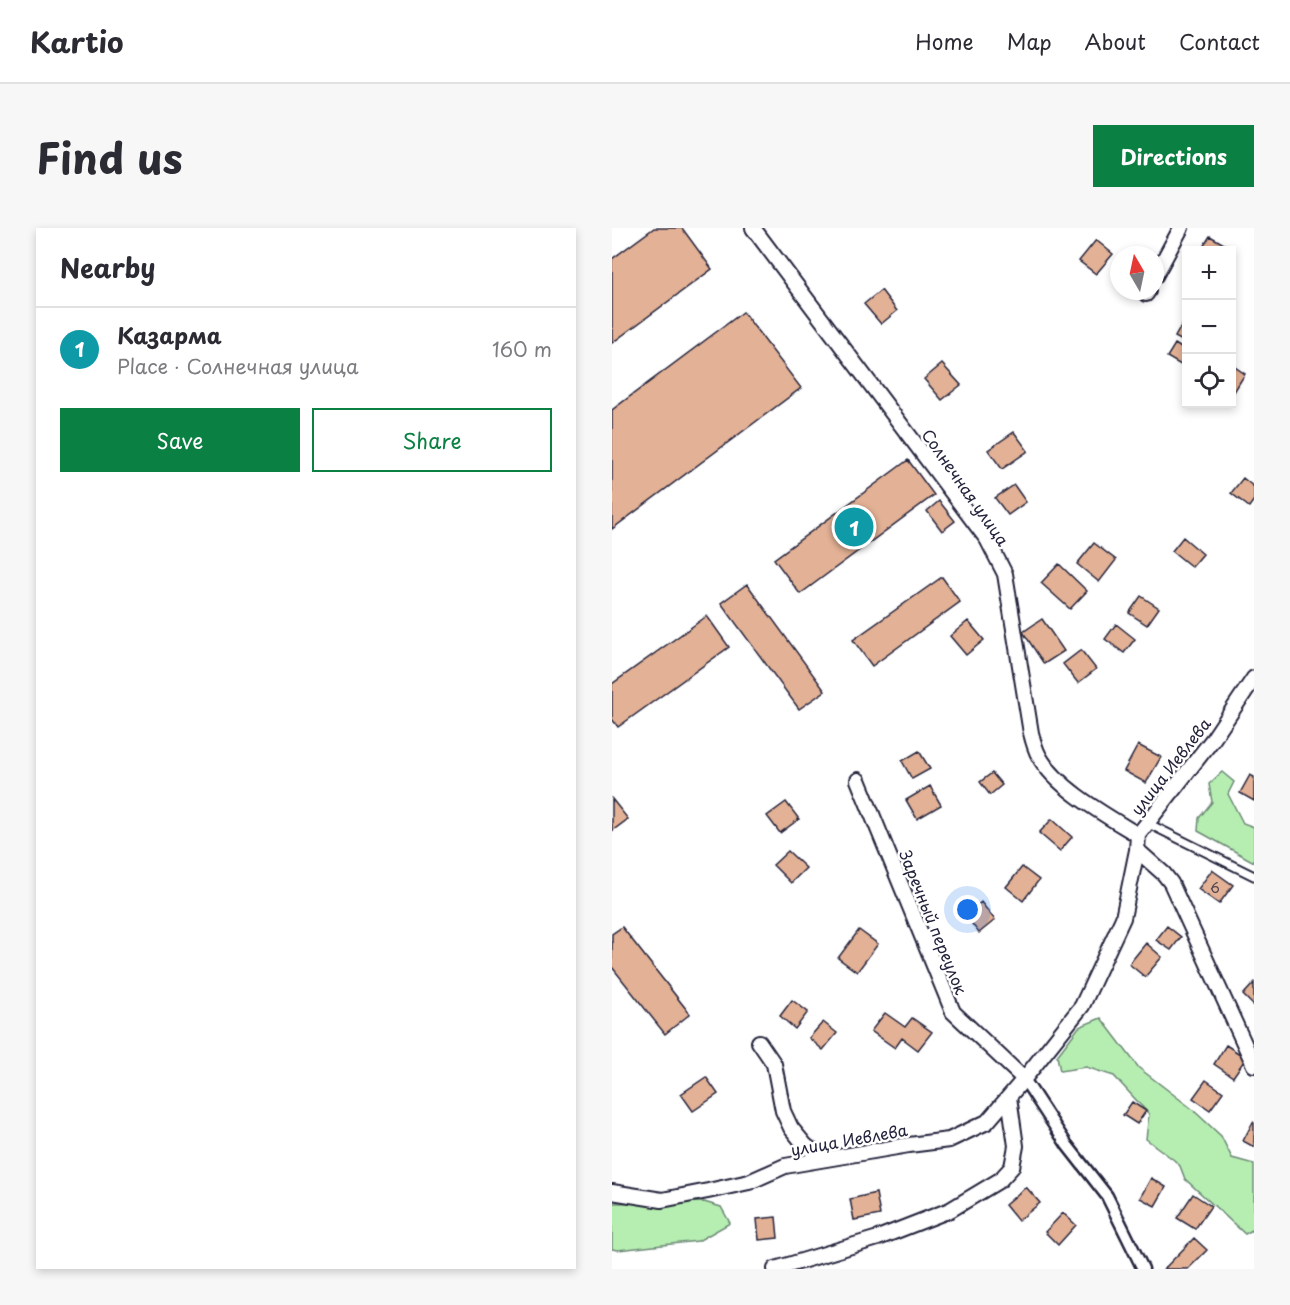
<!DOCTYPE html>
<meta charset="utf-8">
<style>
body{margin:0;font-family:"Playpen Sans",sans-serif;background:#f7f7f7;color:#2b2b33}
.controls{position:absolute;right:18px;top:18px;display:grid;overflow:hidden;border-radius:0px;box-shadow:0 3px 9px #0003}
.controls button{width:54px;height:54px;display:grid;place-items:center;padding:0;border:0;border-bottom:2px solid #e1e1e2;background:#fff;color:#2b2b33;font:30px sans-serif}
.compass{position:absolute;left:498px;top:18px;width:54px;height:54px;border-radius:50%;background:#fff;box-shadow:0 3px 9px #0003;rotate:351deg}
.you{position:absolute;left:356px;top:682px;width:21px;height:21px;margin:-15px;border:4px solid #fff;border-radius:50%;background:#1a73e8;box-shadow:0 0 0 9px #1a73e833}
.badge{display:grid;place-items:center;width:39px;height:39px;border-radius:50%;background:#0b8043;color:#fff;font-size:20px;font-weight:700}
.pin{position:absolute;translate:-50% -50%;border:3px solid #fff;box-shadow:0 2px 6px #0006}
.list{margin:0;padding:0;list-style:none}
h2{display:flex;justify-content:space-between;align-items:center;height:78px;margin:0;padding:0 24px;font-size:26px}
h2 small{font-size:20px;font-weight:400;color:#7c7c81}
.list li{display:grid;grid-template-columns:39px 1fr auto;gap:18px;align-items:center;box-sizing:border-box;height:84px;padding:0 24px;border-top:2px solid #e1e1e2}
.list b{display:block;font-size:22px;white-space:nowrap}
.list p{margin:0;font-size:20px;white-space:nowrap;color:#7c7c81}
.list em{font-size:20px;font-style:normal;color:#7c7c81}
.actions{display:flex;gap:12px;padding:18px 24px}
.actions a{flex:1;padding:14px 0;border:2px solid #0b8043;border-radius:0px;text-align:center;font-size:21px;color:#0b8043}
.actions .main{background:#0b8043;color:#fff}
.icon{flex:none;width:33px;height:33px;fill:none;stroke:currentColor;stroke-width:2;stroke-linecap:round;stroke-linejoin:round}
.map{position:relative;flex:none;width:642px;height:1041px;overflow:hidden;border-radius:0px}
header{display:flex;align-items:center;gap:36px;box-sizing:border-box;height:84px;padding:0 30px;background:#fff;border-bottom:2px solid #e1e1e2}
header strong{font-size:28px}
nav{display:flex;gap:33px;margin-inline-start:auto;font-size:21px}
.intro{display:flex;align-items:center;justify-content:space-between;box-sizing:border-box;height:144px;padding:0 36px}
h1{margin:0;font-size:42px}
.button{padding:15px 27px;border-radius:0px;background:#0b8043;color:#fff;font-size:21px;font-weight:700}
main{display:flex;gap:36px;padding:0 36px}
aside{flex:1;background:#fff;border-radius:0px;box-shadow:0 3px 9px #0003}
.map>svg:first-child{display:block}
.green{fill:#b6eeb1;stroke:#6c8876;stroke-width:1.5}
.building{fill:#e3b195;stroke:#22223b;stroke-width:1.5}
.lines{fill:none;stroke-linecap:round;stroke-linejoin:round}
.service-casing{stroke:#22223b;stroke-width:11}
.pedestrian-casing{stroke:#22223b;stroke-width:15}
.minor-casing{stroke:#22223b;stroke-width:18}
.service{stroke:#fff;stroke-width:7}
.pedestrian{stroke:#fff;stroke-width:10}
.minor{stroke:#fff;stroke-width:14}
.labels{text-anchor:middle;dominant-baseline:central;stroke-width:5;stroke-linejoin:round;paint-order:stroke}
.number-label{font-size:14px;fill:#524652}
.street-label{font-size:16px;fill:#22223b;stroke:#fff}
</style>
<header>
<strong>Kartio</strong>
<nav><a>Home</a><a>Map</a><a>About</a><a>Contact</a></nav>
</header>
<div class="intro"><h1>Find us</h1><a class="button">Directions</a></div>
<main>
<aside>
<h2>Nearby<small></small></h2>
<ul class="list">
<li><span class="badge" style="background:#0f9aa8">1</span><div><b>Казарма</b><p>Place · Солнечная улица</p></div><em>160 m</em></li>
</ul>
<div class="actions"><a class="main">Save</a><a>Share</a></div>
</aside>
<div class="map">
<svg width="642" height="1041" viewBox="0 0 642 1041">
<rect width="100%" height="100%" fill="#fff"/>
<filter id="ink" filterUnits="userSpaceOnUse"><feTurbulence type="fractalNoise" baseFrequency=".0167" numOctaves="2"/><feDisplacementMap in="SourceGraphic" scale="12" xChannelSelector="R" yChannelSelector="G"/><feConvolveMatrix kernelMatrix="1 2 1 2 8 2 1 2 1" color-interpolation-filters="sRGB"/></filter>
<g filter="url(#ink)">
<path class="green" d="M 610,544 L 622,554 L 616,566 L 631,595 L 642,599 L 642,634 L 586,603 L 587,590 L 600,574 L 597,556 Z
M 489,790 L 527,840 L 579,880 L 609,908 L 620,930 L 642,936 L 642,1001 L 633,1006 L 573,951 L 568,938 L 562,932 L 534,911 L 537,886 L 502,848 L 474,839 L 448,843 L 445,828 L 467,799 Z
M 92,974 L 109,979 L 118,995 L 86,1013 L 6,1022 L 0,1021 L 0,975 Z"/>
<path class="building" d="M 42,0 L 70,0 L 100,41 L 0,115 L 0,31 Z
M 598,8 L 617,19 L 614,22 L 589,22 Z
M 484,12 L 501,26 L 484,46 L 467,33 Z
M 269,62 L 285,83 L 269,96 L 252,76 Z
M 131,84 L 189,160 L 0,301 L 0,182 Z
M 573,91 L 574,92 L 574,115 L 563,109 Z
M 563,116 L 574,123 L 574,140 L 555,129 Z
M 330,136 L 349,157 L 330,172 L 312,151 Z
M 620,137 L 633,146 L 620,167 Z
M 402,204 L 416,223 L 390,241 L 376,222 Z
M 296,232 L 322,267 L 188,366 L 162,331 Z
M 631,250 L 642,259 L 642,272 L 637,279 L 619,265 Z
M 402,257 L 414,274 L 396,287 L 383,270 Z
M 327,273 L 343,293 L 330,303 L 315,283 Z
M 571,309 L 591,326 L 580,339 L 560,323 Z
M 482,315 L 504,332 L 487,354 L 465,336 Z
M 447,336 L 475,363 L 458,381 L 429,355 Z
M 330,349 L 348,374 L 260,438 L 241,412 Z
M 135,356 L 213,463 L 187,481 L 109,375 Z
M 529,368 L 547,380 L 535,397 L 517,385 Z
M 95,388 L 117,419 L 6,499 L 0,491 L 0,456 Z
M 430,391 L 452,423 L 432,436 L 411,404 Z
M 356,393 L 372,412 L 354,427 L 338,408 Z
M 504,396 L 523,411 L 512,425 L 493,411 Z
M 469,422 L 484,441 L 466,455 L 451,436 Z
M 526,517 L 549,529 L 534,555 L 512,543 Z
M 307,523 L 318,541 L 300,551 L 290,533 Z
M 380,545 L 390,557 L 378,567 L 368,554 Z
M 638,547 L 642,549 L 642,573 L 628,565 Z
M 318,558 L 329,577 L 305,591 L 294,572 Z
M 0,571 L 16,591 L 0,603 Z
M 174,574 L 187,591 L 168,605 L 155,588 Z
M 440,591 L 460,609 L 448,623 L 427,605 Z
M 176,623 L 194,640 L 179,655 L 161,637 Z
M 410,639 L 427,652 L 411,673 L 394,659 Z
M 600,642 L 621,657 L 607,676 L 586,661 Z
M 369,674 L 383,692 L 367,705 L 353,687 Z
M 555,698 L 569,709 L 559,722 L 544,712 Z
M 10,699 L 78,786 L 53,806 L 0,739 L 0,706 Z
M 247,702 L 266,716 L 245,744 L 226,730 Z
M 534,715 L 550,729 L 533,749 L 517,736 Z
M 642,755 L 642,778 L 631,767 Z
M 180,772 L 196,784 L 183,801 L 168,788 Z
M 273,785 L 293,799 L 300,790 L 320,804 L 306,822 L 290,810 L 283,820 L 259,803 Z
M 211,794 L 225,805 L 211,822 L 197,810 Z
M 614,817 L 634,830 L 621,849 L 602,836 Z
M 94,849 L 106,866 L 81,883 L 69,866 Z
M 594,852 L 611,864 L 598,882 L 581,870 Z
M 520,874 L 534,883 L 525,896 L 511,887 Z
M 641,894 L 642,895 L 642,919 L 631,913 Z
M 539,950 L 554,959 L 543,978 L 528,970 Z
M 414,959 L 428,975 L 406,993 L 393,977 Z
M 264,965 L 268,987 L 242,992 L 238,971 Z
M 581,966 L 599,978 L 583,1001 L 565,990 Z
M 451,985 L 464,997 L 446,1017 L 433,1004 Z
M 164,989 L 166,1010 L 147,1012 L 145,991 Z
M 582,1010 L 595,1022 L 576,1041 L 552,1041 Z"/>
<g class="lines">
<g class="service-casing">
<path id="service" d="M 535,595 L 642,648"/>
</g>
<g class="pedestrian-casing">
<path id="pedestrian" d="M 412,851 L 455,917 L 495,968 L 531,1041"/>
</g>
<g class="minor-casing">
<path id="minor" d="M 141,0 L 375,311 L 393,346 L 419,505 C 421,513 423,521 427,528 C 444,560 495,588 526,607
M 543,48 L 569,0
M 534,66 L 536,63
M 246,552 L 341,784 L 412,851
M 525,622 L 552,646 L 559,655 L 642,837
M 147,814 L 162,836 L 171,883 L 179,900 L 193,917 L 211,931
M 0,964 L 50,972 L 96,963 L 137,954 L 173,938 L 297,917 L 337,912 L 375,894 L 412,851 L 470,778 L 511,690 L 525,622 L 526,607 L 601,511 L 642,450
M 163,1041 L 266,1010 L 338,982 L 388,952 L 400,939 L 404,918 L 397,869"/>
</g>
<use href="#service" class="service"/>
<use href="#pedestrian" class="pedestrian"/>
<use href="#minor" class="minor"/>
</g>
</g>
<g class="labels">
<g class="number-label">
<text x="603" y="659">6</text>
</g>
<g class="street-label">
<text transform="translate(354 259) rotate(55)">Солнечная улица</text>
<text transform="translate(558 538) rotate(-52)">улица Иевлева</text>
<text transform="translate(322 694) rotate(68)">Заречный переулок</text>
<text transform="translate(237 911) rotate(-10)">улица Иевлева</text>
</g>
</g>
</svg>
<div class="controls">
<button>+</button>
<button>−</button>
<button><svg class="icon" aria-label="locate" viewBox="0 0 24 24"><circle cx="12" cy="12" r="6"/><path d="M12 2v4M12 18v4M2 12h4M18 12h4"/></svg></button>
</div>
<svg class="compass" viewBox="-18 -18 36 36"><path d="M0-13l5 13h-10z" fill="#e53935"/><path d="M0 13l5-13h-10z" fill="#7c7c81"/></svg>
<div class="you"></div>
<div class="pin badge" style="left:242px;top:299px;background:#0f9aa8">1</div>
</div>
</main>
